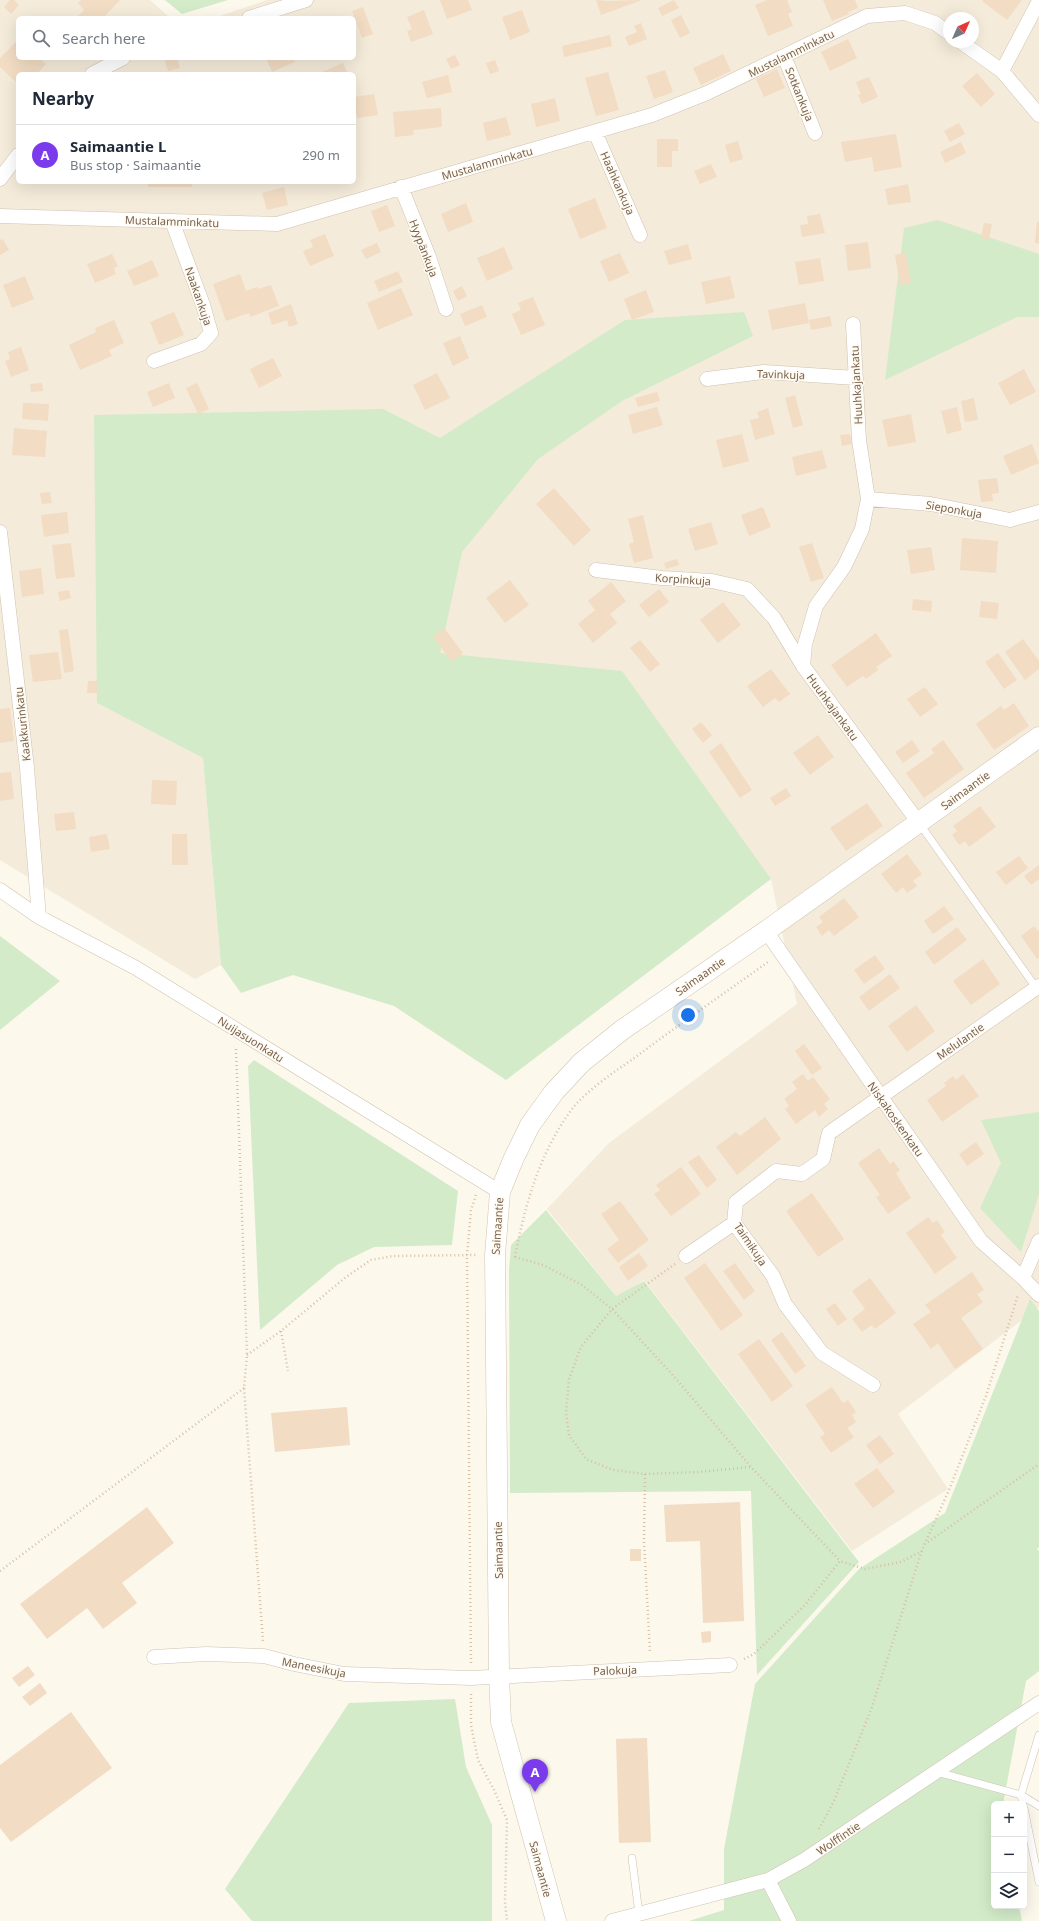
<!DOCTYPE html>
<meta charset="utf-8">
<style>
body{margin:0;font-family:"Noto Sans",sans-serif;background:#f2f2f3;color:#1f2937}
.controls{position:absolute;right:12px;bottom:12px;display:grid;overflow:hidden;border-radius:6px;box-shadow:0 4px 16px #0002}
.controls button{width:36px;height:36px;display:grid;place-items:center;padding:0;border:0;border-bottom:1px solid #e0e1e3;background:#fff;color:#1f2937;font:20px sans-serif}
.compass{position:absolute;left:943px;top:12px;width:36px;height:36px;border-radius:50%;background:#fff;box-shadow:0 4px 16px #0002;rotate:45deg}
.you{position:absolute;left:688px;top:1015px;width:14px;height:14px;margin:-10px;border:3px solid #fff;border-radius:50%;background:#1a73e8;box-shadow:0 0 0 6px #1a73e833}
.badge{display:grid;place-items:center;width:26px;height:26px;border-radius:50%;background:#7c3aed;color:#fff;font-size:13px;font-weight:700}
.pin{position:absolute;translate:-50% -33px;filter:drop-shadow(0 1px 2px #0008)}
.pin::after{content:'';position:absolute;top:21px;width:14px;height:12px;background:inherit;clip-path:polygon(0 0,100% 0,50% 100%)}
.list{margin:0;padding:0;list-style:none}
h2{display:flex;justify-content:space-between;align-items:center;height:52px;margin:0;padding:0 16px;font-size:17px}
h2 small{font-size:13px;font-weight:400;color:#747a83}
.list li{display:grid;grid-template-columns:26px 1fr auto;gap:12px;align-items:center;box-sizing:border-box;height:60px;padding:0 16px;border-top:1px solid #e0e1e3}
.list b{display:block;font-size:15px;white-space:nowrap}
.list p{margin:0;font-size:13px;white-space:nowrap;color:#747a83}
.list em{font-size:13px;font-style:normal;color:#747a83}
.icon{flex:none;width:22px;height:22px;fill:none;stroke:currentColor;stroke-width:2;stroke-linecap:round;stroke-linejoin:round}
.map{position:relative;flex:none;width:1039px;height:1921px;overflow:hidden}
.search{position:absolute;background:#fff;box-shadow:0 4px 16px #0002;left:16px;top:16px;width:340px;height:44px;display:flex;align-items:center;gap:10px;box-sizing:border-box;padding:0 14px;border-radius:6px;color:#747a83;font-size:15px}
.panel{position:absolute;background:#fff;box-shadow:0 4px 16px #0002;left:16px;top:72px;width:340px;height:112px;border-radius:6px}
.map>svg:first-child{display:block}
.residential{fill:#f4ebda;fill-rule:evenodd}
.green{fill:#d3ebc9}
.building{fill:#f2dcc4}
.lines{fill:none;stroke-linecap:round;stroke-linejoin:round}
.lane-casing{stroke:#cfc2b0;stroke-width:8}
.street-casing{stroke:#cfc2b0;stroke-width:15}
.secondary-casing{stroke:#d2c3ae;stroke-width:21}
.path{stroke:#d7bfa6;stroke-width:2.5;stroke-dasharray:1 3;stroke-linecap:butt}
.lane{stroke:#fff;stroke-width:7}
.street{stroke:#fff;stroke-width:14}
.secondary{stroke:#fff;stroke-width:20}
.labels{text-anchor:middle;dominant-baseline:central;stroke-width:3;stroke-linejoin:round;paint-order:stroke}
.street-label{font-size:11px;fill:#78624e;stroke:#fffbf3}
</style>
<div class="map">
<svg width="1039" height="1921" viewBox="0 0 1039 1921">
<rect width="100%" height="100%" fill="#fcf8ec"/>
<path class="residential" d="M 0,0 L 150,0 L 170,18 L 18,18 L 18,58 L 354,58 L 354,18 L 214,18 L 267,0 L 1039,0 L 1039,1307 L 898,1414 L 948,1489 L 852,1551 L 644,1280 L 617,1297 L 547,1209 L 609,1143 L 797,1004 L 771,879 L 97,703 L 203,758 L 221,965 L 195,979 L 0,860 ZM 949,18 L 973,18 L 973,42 L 949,42 ZM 18,74 L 354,74 L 354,182 L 18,182 Z"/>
<path class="green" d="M 165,0 L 228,0 L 182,14 Z
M 938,220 L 1039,254 L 1039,317 L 1017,317 L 885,380 L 904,228 Z
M 744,312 L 753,336 L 622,401 L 538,459 L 462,552 L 440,653 L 622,671 L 771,879 L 506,1080 L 394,1006 L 293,975 L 241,993 L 221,965 L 203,758 L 97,703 L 94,415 L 383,409 L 440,438 L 625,320 Z
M 0,936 L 60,981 L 0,1030 Z
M 254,1060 L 458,1191 L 452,1245 L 374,1247 L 337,1265 L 260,1330 L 248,1066 Z
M 1039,1112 L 1039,1194 L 1021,1252 L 980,1208 L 1001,1163 L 981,1120 Z
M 546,1210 L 616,1296 L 644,1281 L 859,1562 L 757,1675 L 751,1491 L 510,1493 L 509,1270 L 511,1245 Z
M 1030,1299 L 1039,1311 L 1039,1547 L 1037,1549 L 1039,1551 L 1039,1671 L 1026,1681 L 1003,1804 L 994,1804 L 994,1906 L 1019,1906 L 1022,1921 L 689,1921 L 724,1910 L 724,1849 L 755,1684 L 859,1569 L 945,1513 Z
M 455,1699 L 466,1767 L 492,1825 L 492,1921 L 252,1921 L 225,1889 L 349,1703 Z"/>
<path class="building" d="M 10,0 L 14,0 L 19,5 L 11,14 L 4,7 Z
M 81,0 L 120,0 L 103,18 L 76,18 L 84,10 L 78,3 Z
M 440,0 L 468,0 L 472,10 L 447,19 Z
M 596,0 L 607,1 L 642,0 L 601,15 Z
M 674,0 L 679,8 L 662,16 L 658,8 Z
M 767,0 L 787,0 L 792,12 L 788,14 L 793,26 L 768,36 L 755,5 Z
M 823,0 L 855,0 L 858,8 L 848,12 L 849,14 L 832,21 Z
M 983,0 L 1022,0 L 1007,20 L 982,1 Z
M 363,7 L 373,34 L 362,38 L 352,11 Z
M 424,10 L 433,34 L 411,42 L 407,31 L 412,29 L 407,17 Z
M 522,10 L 530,32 L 510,40 L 502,17 Z
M 681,15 L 690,33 L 680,38 L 671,20 Z
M 641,23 L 647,39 L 629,46 L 625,37 L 637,32 L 634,26 Z
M 610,35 L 612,46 L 564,57 L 562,46 Z
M 848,39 L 857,58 L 830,71 L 821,52 Z
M 18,40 L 18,58 L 39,58 L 46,64 L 37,74 L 18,74 L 18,84 L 0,67 L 0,58 Z
M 723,54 L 731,71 L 701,85 L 693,68 Z
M 455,55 L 460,65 L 451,69 L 446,59 Z
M 164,58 L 177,58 L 180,68 L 168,71 Z
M 266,58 L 293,58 L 295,62 L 272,72 Z
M 495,60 L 499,71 L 490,74 L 486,63 Z
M 343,63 L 348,74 L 323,74 L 322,72 Z
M 777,69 L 785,88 L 764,97 L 756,79 Z
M 665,70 L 673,92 L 654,99 L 646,76 Z
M 608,72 L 619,110 L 596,116 L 585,78 Z
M 977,73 L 995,94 L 981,107 L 962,86 Z
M 448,75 L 452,92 L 427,98 L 422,82 Z
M 869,77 L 878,97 L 862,104 L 858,95 L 861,94 L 856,82 Z
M 374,94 L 378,115 L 357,118 L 354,97 Z
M 555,98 L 560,121 L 536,127 L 531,104 Z
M 441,108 L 442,127 L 413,130 L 414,135 L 395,137 L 393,112 Z
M 506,117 L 511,135 L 487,141 L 483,123 Z
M 959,123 L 965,134 L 950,142 L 944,131 Z
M 896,134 L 902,167 L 874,172 L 872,157 L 845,162 L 841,142 Z
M 657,139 L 678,139 L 678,151 L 672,151 L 672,167 L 657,167 Z
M 738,141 L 743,159 L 730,163 L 725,145 Z
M 961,142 L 966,153 L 945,163 L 940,152 Z
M 711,164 L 717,177 L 700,184 L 694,171 Z
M 148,182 L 192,182 L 192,187 L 148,187 Z
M 908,184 L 911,202 L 888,205 L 885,189 Z
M 284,187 L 288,205 L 267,210 L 262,193 Z
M 595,198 L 607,228 L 580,239 L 568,209 Z
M 466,203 L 473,222 L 448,232 L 441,214 Z
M 387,205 L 395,226 L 379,232 L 371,211 Z
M 820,214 L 825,233 L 802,237 L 800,225 L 808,224 L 807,216 Z
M 1037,222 L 1039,222 L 1039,244 L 1035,243 Z
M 984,223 L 992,224 L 989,240 L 981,238 Z
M 325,234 L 334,256 L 310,266 L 303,251 L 313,247 L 310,240 Z
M 3,239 L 9,250 L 0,255 L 0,240 Z
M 868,242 L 871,268 L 848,271 L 845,245 Z
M 377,243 L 381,252 L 366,259 L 361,250 Z
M 688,244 L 692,259 L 669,265 L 664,251 Z
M 504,247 L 513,269 L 487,281 L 477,258 Z
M 620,253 L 629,273 L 609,282 L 600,261 Z
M 906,253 L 911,283 L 900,285 L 895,255 Z
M 112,254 L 118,266 L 114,268 L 116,274 L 95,283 L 87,264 Z
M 820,258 L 824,281 L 799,285 L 795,262 Z
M 152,260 L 159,276 L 134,286 L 127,271 Z
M 398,271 L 403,282 L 379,292 L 374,281 Z
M 240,274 L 246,291 L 257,287 L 258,289 L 271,285 L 279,306 L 250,317 L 249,313 L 226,321 L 213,284 Z
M 25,276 L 34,299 L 12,308 L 3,285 Z
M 730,276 L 735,298 L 706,304 L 701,282 Z
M 462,286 L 467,296 L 458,301 L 453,291 Z
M 401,288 L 413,315 L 378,330 L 367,303 Z
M 646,290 L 654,312 L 632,320 L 624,299 Z
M 533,297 L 545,325 L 521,335 L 512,314 L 521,310 L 518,303 Z
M 805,303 L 809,323 L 772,330 L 768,310 Z
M 291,304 L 298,324 L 289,327 L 287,320 L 272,325 L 268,313 Z
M 482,305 L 487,317 L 465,326 L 460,314 Z
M 174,312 L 184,335 L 159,345 L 150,322 Z
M 830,316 L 832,326 L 811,330 L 809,320 Z
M 114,320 L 124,343 L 109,350 L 112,356 L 80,370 L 69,345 L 96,332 L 95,328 Z
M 460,336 L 469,358 L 453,366 L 443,343 Z
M 21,347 L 29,370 L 11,377 L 5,361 L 10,359 L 8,352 Z
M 273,358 L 282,376 L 259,388 L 250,369 Z
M 1024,369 L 1036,392 L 1010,405 L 998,383 Z
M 437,373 L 450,398 L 425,410 L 413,385 Z
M 42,383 L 43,391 L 31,392 L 30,384 Z
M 169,383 L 175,398 L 153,407 L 147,392 Z
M 197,383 L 209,409 L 198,414 L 186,388 Z
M 657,392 L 660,401 L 638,407 L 635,398 Z
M 795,395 L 803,425 L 793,428 L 785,398 Z
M 974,398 L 978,420 L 965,422 L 961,401 Z
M 23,403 L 49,404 L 48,421 L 22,419 Z
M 657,407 L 663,425 L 633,434 L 628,415 Z
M 957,407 L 962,430 L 947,434 L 941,411 Z
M 768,408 L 775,434 L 755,440 L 750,420 L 759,418 L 757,412 Z
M 911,414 L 916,442 L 888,447 L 882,420 Z
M 14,428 L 47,431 L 45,457 L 12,455 Z
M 742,434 L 749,461 L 723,468 L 716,440 Z
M 850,434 L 852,444 L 842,446 L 840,435 Z
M 1032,444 L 1039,463 L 1011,475 L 1003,456 Z
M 822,450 L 827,468 L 796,476 L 792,457 Z
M 997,478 L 999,493 L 992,494 L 993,501 L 981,502 L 978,480 Z
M 554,488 L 591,530 L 574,546 L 536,504 Z
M 50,492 L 52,503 L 42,504 L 40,493 Z
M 763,507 L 771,527 L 749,536 L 741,515 Z
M 67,512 L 69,533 L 44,537 L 41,515 Z
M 643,515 L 653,558 L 634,563 L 629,544 L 634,542 L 628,519 Z
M 711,522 L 718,544 L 695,551 L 688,529 Z
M 962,538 L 998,541 L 996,573 L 960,570 Z
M 71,543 L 75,577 L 56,579 L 52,545 Z
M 812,543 L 824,578 L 811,582 L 799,547 Z
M 931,547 L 935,570 L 911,574 L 907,550 Z
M 677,559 L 679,565 L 666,569 L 664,563 Z
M 41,568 L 44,594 L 22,597 L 19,571 Z
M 510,580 L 529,605 L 505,623 L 486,598 Z
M 611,582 L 626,601 L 610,614 L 617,623 L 593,643 L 578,624 L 595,610 L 588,601 Z
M 659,589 L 669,602 L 649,617 L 639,605 Z
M 69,590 L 71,598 L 60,601 L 58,592 Z
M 913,599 L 932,601 L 931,612 L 912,610 Z
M 981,601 L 999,603 L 997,619 L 979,617 Z
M 723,602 L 741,625 L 718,643 L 700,620 Z
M 444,628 L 463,653 L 452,662 L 433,637 Z
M 68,629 L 74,671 L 64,673 L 59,630 Z
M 876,633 L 892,656 L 876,667 L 878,670 L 866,679 L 863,676 L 847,687 L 831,665 Z
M 1023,639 L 1039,661 L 1039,669 L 1025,680 L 1005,652 Z
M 640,640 L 660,664 L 650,672 L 630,648 Z
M 58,652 L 62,679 L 33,682 L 29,655 Z
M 998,653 L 1017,680 L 1004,689 L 985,662 Z
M 771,669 L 790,694 L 779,702 L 775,698 L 763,707 L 747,686 Z
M 88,681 L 98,681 L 98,693 L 87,693 Z
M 925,687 L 938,704 L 920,717 L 907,699 Z
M 1014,703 L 1029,726 L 994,750 L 976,724 L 1001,706 L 1004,710 Z
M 10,708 L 14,741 L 0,743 L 0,709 Z
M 701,722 L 712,735 L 703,743 L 692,729 Z
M 818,735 L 834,757 L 810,775 L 793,753 Z
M 912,740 L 920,751 L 903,763 L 895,752 Z
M 943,740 L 964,769 L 924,798 L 906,773 L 934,753 L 931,749 Z
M 721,743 L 752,790 L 740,798 L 709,752 Z
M 11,772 L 14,799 L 0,801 L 0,773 Z
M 152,780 L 177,781 L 176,805 L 151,804 Z
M 786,788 L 791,796 L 775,806 L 770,798 Z
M 867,803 L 883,826 L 846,851 L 830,828 Z
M 980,806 L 996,827 L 969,847 L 965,841 L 959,845 L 952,835 L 957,831 L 953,826 Z
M 74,812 L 76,829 L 56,831 L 54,814 Z
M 107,834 L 110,849 L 91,852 L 89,837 Z
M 172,834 L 187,834 L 188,865 L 172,865 Z
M 907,854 L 922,874 L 913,881 L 917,886 L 907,893 L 903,887 L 896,893 L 881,874 Z
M 1019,856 L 1028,868 L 1006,885 L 996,872 Z
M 1039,865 L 1039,879 L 1031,885 L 1024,876 Z
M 844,898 L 859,917 L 834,936 L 829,930 L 822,936 L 816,927 L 823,922 L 819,917 Z
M 944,906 L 954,919 L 933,934 L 924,921 Z
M 1034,926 L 1038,931 L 1039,930 L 1039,958 L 1037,959 L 1021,936 Z
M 957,927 L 967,940 L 934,965 L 925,952 Z
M 875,955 L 885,969 L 864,984 L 854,970 Z
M 983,959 L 1000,984 L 971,1005 L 953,981 Z
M 890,974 L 900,988 L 869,1011 L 859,997 Z
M 916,1005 L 935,1031 L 907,1052 L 888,1026 Z
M 804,1044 L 822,1068 L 812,1075 L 795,1051 Z
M 803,1074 L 808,1081 L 813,1077 L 830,1099 L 824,1104 L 828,1109 L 819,1117 L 815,1110 L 796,1124 L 785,1109 L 789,1106 L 784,1099 L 797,1089 L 792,1082 Z
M 963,1074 L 979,1096 L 942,1122 L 927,1100 L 946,1086 L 944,1083 L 953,1076 L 956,1080 Z
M 765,1117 L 781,1139 L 737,1175 L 716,1147 L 736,1132 L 740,1136 Z
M 976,1142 L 984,1154 L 967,1166 L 959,1154 Z
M 879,1148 L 890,1164 L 893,1161 L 900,1170 L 896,1173 L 911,1198 L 888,1214 L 876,1197 L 880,1195 L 858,1163 Z
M 699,1155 L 717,1180 L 707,1188 L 688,1162 Z
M 681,1167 L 701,1194 L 671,1216 L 654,1194 L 660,1190 L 656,1185 Z
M 812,1193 L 844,1239 L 818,1257 L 786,1211 Z
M 620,1201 L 649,1240 L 618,1263 L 607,1249 L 619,1240 L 601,1214 Z
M 928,1217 L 933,1223 L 937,1220 L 945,1232 L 941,1235 L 957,1258 L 935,1274 L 906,1233 Z
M 639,1253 L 648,1266 L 628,1281 L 619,1267 Z
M 705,1263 L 743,1315 L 721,1331 L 684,1278 Z
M 735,1263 L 755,1291 L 744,1300 L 723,1271 Z
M 972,1272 L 984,1290 L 977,1294 L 983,1302 L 961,1318 L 983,1349 L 955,1369 L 938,1343 L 931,1349 L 913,1324 L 931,1312 L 925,1305 Z
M 870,1278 L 896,1313 L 875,1329 L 872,1325 L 862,1332 L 852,1319 L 865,1309 L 852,1291 Z
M 835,1303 L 847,1319 L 838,1326 L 826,1309 Z
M 782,1332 L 806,1366 L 795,1374 L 771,1340 Z
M 759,1339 L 793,1386 L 772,1402 L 738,1354 Z
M 832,1387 L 843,1403 L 848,1400 L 856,1412 L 852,1415 L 856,1422 L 847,1428 L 854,1437 L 831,1453 L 820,1437 L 825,1434 L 805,1405 Z
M 347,1407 L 350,1445 L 275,1452 L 271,1413 Z
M 880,1435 L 894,1454 L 880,1464 L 866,1445 Z
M 877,1468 L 895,1492 L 873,1508 L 854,1484 Z
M 740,1502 L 744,1621 L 703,1623 L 700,1541 L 666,1542 L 664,1505 Z
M 147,1507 L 174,1543 L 122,1583 L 137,1603 L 103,1629 L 87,1608 L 47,1639 L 20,1604 Z
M 630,1549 L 641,1549 L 641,1561 L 630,1561 Z
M 711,1631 L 711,1642 L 702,1643 L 701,1632 Z
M 28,1666 L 35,1675 L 19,1687 L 12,1678 Z
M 40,1683 L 47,1693 L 30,1706 L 22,1697 Z
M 71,1712 L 112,1768 L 11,1842 L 0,1828 L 0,1765 Z
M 647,1738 L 651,1842 L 619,1843 L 616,1739 Z"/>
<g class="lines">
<g class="lane-casing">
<path id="lane" d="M 919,823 L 1037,989
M 937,1772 L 1021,1795 L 1039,1806
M 1023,1804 L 1021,1795 L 1039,1735
M 1024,1808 L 1039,1882
M 632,1858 L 639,1914"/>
</g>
<g class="street-casing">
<path id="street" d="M 249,18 L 306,0
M 961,42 L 1002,71 L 1039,115
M 784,56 L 815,133
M 1002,71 L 1039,1
M 92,74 L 123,58
M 595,132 L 640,235
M 0,179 L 18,155
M 401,187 L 429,257 L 446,309
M 0,216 L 277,224 L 652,115 L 707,93 L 867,16 L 905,13 L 935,23 L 949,33
M 853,324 L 859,440 L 868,499 L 862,529 L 844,567 L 816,606 L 805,644 L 803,666 L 919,823
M 154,361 L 201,344 L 211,333 L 203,305 L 172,221
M 707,379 L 764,372 L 856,378
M 868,499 L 931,504 L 1010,520 L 1039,512
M 0,532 L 27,768 L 39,917
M 596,570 L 662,578 L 712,581 L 747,589 L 774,618 L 803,666
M 0,890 L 39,917 L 136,968 L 500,1192
M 766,931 L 981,1241 L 1023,1278 L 1039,1295
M 686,1256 L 734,1223
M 1023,1278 L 1039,1241
M 873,1385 L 822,1353 L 785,1304 L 773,1276 L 734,1223 L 736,1202 L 776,1171 L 802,1174 L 823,1159 L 829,1133 L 1039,986
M 154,1657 L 206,1654 L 264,1656 L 294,1664 L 344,1674 L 471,1678 L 730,1665
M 768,1880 L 789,1921
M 612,1921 L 768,1880 L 804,1860 L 1039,1703"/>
</g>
<g class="secondary-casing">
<path id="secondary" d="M 556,1921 L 501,1722 L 499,1675 L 495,1255 L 500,1192 L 513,1160 L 530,1125 L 554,1092 L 581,1063 L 622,1030 L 766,931 L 1039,737"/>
</g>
<path class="path" d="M 236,1049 L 247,1355 L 244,1388 L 263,1641
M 515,1257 C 525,1204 540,1152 572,1109 C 585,1092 615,1071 633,1059 C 677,1026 723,994 768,962
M 515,1257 L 543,1265 L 582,1285 L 612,1309 L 671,1373 L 751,1467 L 840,1561
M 675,1264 L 612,1309 L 581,1347 L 569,1379 L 566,1413 L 569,1435 L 586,1459 L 613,1470 L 645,1474 L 698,1472 L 750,1467
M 281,1331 L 288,1371
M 247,1355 L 281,1331 L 346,1277 L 371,1260 L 393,1256 L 477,1255
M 645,1474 L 644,1540 L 650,1653
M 928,1542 L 1039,1464
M 0,1571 L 244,1388
M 744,1659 L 754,1654 L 805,1605 L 840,1561 L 865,1569 L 901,1562 L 922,1551
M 471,1663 L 467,1255 L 471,1210 L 476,1195
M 471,1694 L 471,1725 L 478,1760 L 494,1790 L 507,1820 L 505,1902 L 507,1921
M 819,1829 L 833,1803 L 871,1710 L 922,1550 L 949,1490 L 986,1396 L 1018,1295"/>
<use href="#lane" class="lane"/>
<use href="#street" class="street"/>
<use href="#secondary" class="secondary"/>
</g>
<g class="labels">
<g class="street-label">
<text transform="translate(791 53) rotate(-26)">Mustalamminkatu</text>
<text transform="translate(800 94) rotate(68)">Sotkankuja</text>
<text transform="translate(487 163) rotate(-16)">Mustalamminkatu</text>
<text transform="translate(618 183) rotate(66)">Haahkankuja</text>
<text transform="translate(172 221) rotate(2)">Mustalamminkatu</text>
<text transform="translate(424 248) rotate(69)">Hyypänkuja</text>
<text transform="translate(199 296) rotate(71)">Naakankuja</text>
<text transform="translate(781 374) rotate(2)">Tavinkuja</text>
<text transform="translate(856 385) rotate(-93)">Huuhkajankatu</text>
<text transform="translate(954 509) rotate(10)">Sieponkuja</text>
<text transform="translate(683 579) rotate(4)">Korpinkuja</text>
<text transform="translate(833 707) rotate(54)">Huuhkajankatu</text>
<text transform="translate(22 724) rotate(-96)">Kaakkurinkatu</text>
<text transform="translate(965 790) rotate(-36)">Saimaantie</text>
<text transform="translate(700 976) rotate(-35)">Saimaantie</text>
<text transform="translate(251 1039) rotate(32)">Nuijasuonkatu</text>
<text transform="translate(960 1041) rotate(-35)">Melulantie</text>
<text transform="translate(896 1119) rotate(55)">Niskakoskenkatu</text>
<text transform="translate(497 1226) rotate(-86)">Saimaantie</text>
<text transform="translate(751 1244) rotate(56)">Taimikuja</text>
<text transform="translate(498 1550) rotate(-91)">Saimaantie</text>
<text transform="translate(314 1667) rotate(11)">Maneesikuja</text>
<text transform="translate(615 1670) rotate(-2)">Palokuja</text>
<text transform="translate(838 1838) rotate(-34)">Wolffintie</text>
<text transform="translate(541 1869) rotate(75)">Saimaantie</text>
</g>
</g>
</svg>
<div class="controls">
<button>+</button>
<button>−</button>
<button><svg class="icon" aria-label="layers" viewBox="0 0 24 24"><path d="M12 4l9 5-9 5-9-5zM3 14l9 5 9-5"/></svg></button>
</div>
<svg class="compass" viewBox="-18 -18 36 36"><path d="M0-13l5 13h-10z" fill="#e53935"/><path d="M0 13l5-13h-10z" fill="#747a83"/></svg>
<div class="you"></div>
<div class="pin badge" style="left:535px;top:1792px">A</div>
<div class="search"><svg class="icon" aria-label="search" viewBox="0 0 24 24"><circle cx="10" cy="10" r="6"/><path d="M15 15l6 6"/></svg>Search here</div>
<section class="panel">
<h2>Nearby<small></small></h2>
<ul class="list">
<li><span class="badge">A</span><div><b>Saimaantie L</b><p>Bus stop · Saimaantie</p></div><em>290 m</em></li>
</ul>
</section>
</div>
